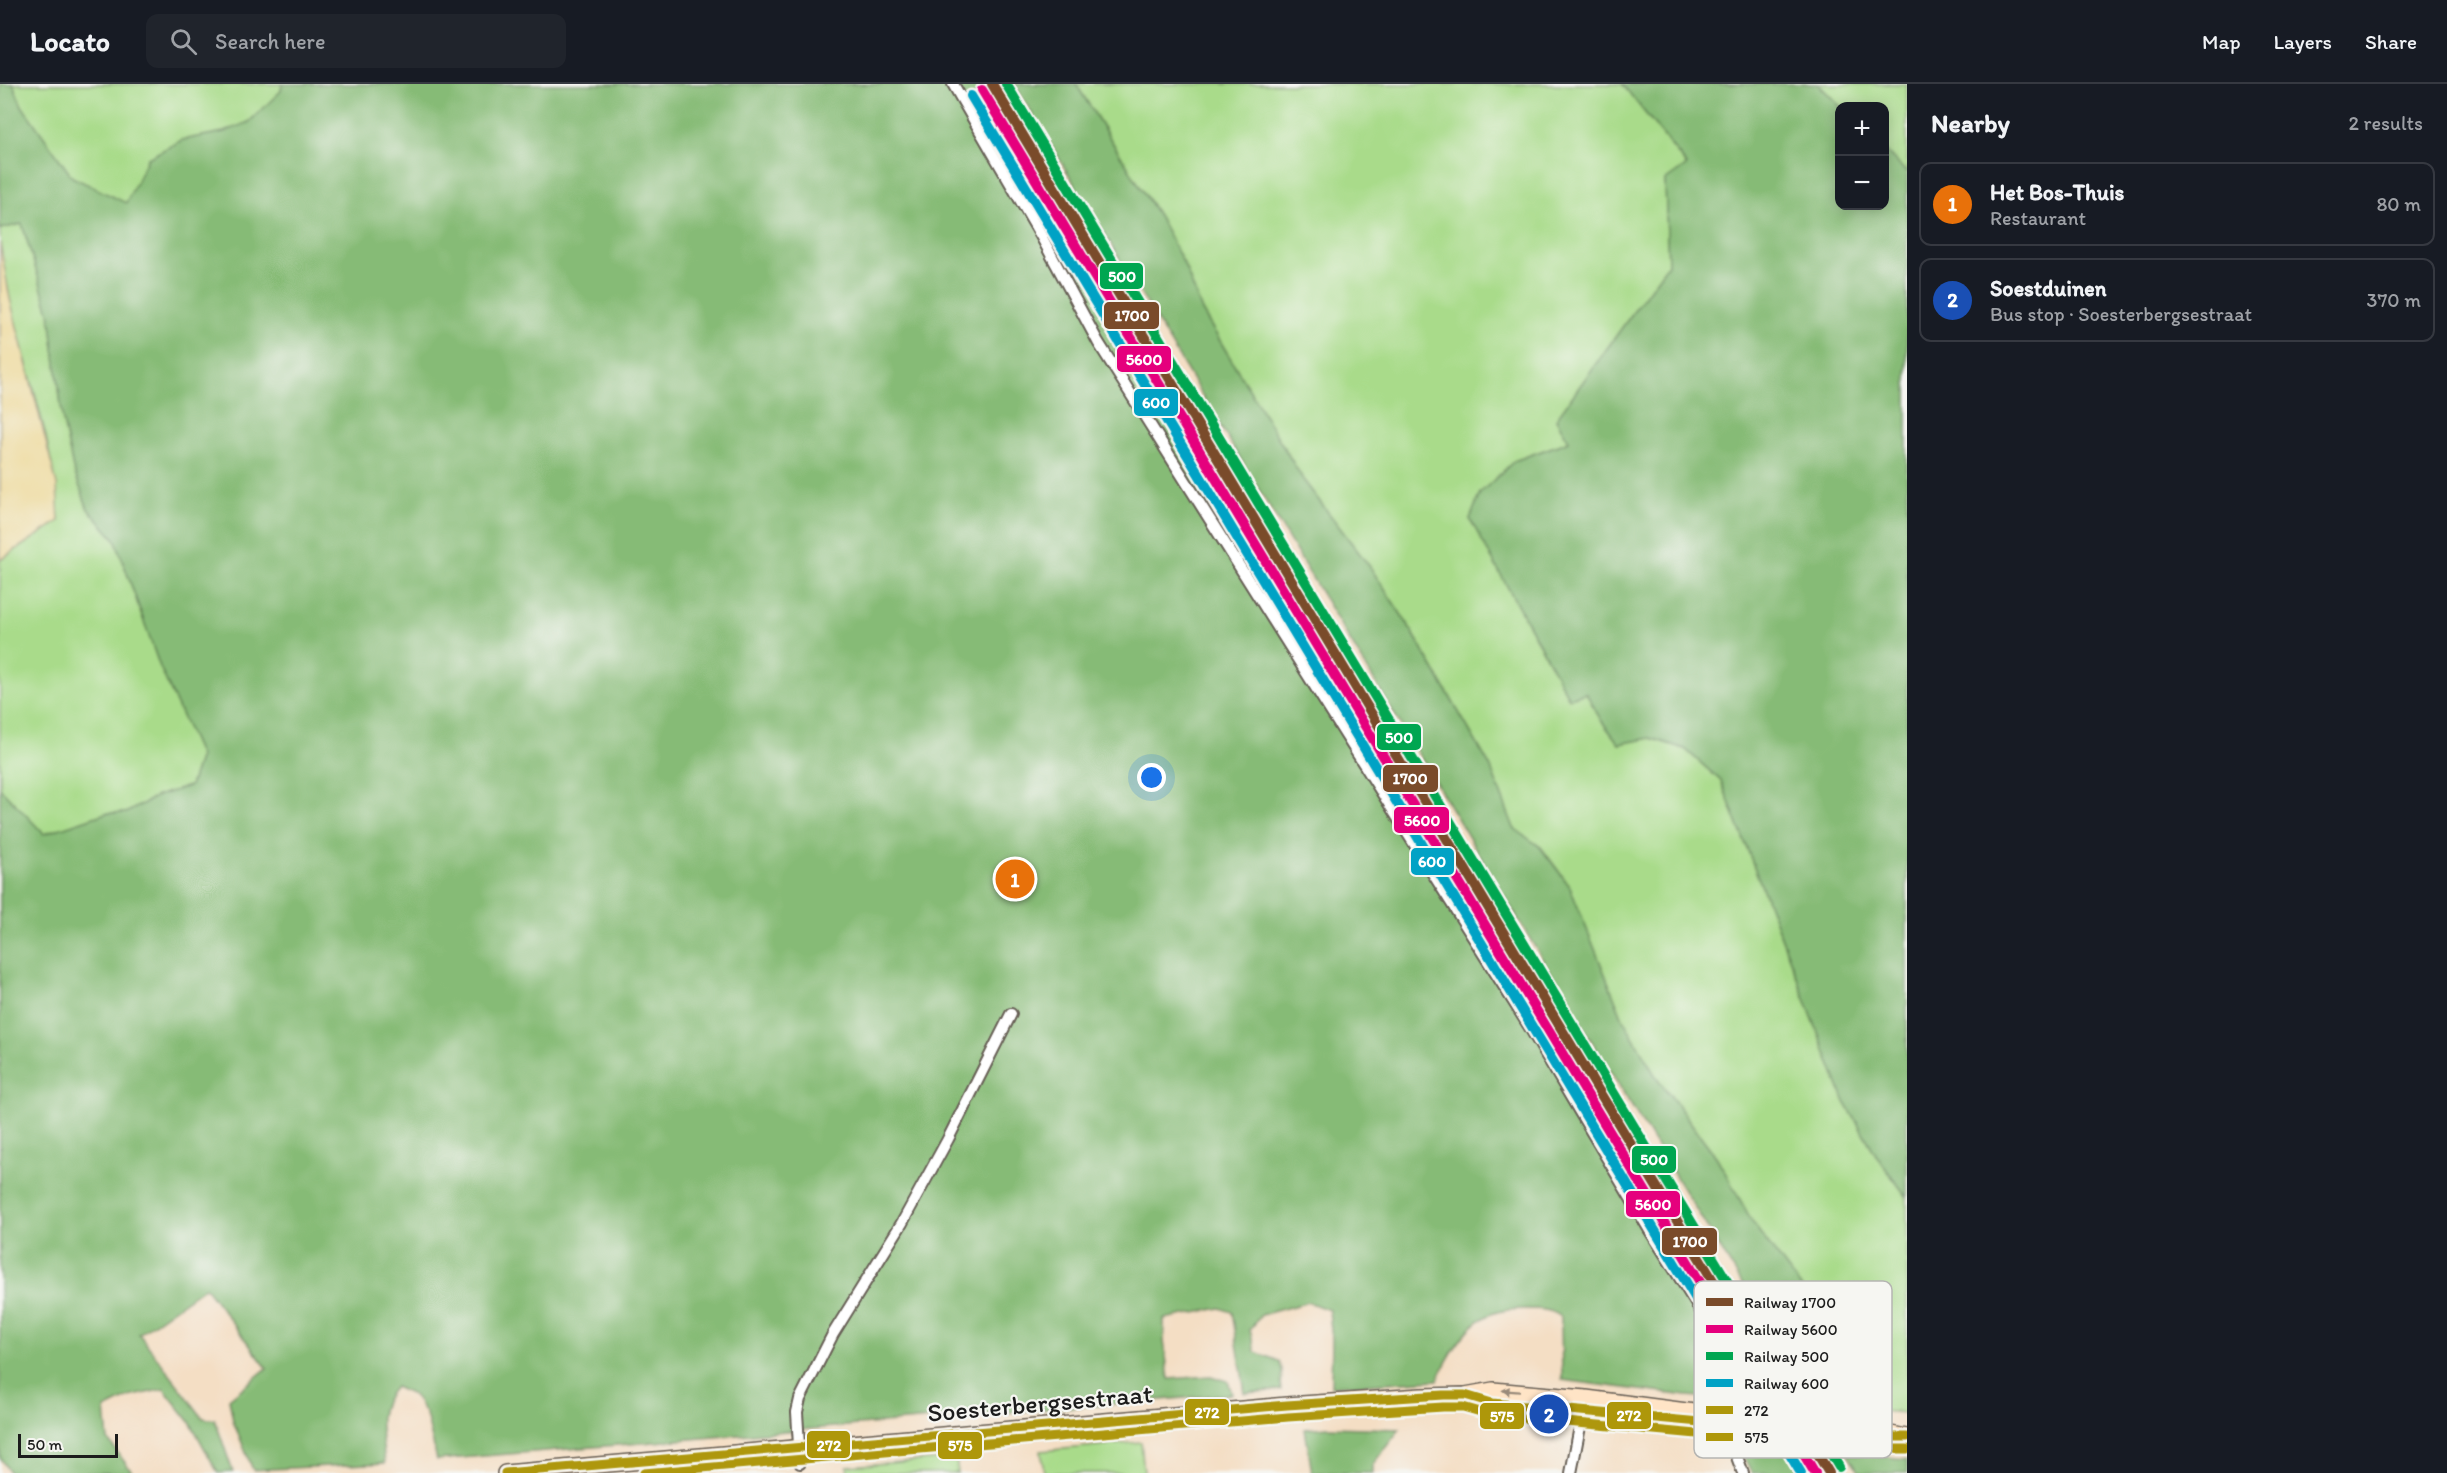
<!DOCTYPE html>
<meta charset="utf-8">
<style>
body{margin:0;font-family:Itim,sans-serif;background:#20242c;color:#f1f3f6}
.controls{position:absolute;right:18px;top:18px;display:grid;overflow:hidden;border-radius:12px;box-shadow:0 3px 15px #0003}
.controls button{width:54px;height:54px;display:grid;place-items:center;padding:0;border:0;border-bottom:2px solid #363941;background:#171b24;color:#f1f3f6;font:30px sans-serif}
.scale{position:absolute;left:18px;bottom:15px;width:100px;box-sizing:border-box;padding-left:6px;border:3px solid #1c1c1c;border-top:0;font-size:16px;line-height:21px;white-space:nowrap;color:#1c1c1c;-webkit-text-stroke:4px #f6f6f2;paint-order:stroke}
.you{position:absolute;left:1152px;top:694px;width:21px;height:21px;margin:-15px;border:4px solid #fff;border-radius:50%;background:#1a73e8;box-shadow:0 0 0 9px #1a73e833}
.badge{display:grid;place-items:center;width:39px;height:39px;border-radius:50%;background:#b45309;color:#fff;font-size:20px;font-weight:700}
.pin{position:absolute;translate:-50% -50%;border:3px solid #fff;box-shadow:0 2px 6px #0006}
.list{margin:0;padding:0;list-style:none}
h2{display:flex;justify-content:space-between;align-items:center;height:78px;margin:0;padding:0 24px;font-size:26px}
h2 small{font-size:20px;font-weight:400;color:#9ea1a6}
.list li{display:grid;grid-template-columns:39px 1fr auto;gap:18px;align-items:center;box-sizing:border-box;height:84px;margin:0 12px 12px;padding:0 12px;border:2px solid #363941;border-radius:12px}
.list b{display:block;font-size:22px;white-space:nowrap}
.list p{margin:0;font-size:20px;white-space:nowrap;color:#9ea1a6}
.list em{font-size:20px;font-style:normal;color:#9ea1a6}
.icon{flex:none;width:33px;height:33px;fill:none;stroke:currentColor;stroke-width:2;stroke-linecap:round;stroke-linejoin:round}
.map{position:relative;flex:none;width:1907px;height:1389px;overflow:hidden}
header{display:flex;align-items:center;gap:36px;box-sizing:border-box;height:84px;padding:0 30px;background:#171b24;border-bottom:2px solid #363941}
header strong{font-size:28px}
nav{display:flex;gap:33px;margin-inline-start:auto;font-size:21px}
.search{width:420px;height:54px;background:#20242c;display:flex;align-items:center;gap:15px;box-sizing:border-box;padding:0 21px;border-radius:12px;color:#9ea1a6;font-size:22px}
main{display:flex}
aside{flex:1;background:#171b24}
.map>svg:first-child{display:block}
.green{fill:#a9db8a;stroke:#627c53;stroke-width:1.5}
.forest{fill:#86bb76;stroke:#516c49;stroke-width:1.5}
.sand{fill:#eeda9e;stroke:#857b5d;stroke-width:1.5}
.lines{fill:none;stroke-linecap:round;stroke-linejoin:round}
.street-casing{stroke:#686057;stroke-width:14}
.secondary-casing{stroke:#686057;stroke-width:18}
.street{stroke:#fff;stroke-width:10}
.secondary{stroke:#ffe4c6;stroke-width:15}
.bus-1-casing{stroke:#f6f6f2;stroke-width:14}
.bus-2-casing{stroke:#f6f6f2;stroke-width:14}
.bus-1{stroke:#ae970a;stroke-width:9}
.bus-2{stroke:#ae970a;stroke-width:9}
.rail-1-casing{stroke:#f6f6f2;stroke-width:15}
.rail-2-casing{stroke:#f6f6f2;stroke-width:15}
.rail-3-casing{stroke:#f6f6f2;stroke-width:15}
.rail-4-casing{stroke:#f6f6f2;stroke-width:15}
.rail-1{stroke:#7a4b2a;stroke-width:10}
.rail-2{stroke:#e5007d;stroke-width:10}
.rail-3{stroke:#00a651;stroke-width:10}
.rail-4{stroke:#01a2c5;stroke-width:10}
.oneway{fill:#998a7a}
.labels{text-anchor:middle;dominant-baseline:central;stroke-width:4.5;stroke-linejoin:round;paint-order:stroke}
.street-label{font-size:26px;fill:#1c1c1c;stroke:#f6f6f2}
.key{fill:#f6f6f2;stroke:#b5b5b2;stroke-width:1.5}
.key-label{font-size:16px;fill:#1c1c1c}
.line-badge{stroke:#f6f6f2;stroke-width:2}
.badge-label{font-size:16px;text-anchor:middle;font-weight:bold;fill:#fff}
</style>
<header>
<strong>Locato</strong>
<div class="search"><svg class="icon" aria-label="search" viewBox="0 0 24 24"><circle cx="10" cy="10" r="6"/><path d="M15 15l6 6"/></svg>Search here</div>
<nav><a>Map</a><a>Layers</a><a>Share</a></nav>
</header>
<main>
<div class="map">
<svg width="1907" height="1389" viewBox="0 0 1907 1389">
<rect width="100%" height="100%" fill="#f6f6f2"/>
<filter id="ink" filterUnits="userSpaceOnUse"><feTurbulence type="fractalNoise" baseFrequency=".0167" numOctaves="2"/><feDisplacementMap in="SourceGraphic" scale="12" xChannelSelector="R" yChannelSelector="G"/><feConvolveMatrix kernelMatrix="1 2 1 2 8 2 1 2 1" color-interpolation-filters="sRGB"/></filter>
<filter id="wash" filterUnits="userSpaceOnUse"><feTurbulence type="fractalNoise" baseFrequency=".008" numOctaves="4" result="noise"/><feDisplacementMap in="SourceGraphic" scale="24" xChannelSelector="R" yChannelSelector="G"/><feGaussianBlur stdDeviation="1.35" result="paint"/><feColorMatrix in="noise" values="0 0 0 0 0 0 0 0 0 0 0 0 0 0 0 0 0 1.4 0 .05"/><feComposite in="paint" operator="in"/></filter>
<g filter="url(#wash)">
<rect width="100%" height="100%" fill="#f4dec4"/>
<path class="green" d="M 13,0 L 282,0 L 281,7 L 249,38 L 224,48 L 182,56 L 148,74 L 126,120 L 72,93 L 22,22 Z
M 1076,0 L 1622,0 L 1687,82 L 1665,97 L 1668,180 L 1556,335 L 1569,357 L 1514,377 L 1470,435 L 1569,614 L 1586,609 L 1601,636 L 1619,660 L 1650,654 L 1685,665 L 1721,697 L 1845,1018 L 1878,1074 L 1907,1113 L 1907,1329 L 1864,1326 L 1809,1214 L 1754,1141 L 1717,1074 L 1655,991 L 1623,935 L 1569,801 L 1541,763 L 1514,745 L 1490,682 L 1410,544 L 1370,483 L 1304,397 L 1202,227 L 1184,180 L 1159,133 Z
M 1818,0 L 1907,0 L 1907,89 L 1885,66 L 1884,22 L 1840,22 Z
M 22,140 L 50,231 L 63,337 L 73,384 L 88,425 L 115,455 L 160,583 L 200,672 L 190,702 L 157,712 L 126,729 L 106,729 L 44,750 L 0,704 L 0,476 L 59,437 C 55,369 32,302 15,236 C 8,206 0,175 0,145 Z
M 1141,1358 L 1144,1389 L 1044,1389 L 1041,1367 Z
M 956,1374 L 958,1389 L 848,1389 L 847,1382 Z"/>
<path class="forest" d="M 0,0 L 13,0 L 22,22 L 72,93 L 126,119 L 148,74 L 182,56 L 224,48 L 249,38 L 281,7 L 282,0 L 981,0 L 1776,1322 L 1763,1318 L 1687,1312 L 1562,1296 L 1561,1233 C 1552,1225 1538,1225 1526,1225 C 1513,1225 1497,1226 1485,1233 C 1465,1243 1446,1276 1438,1296 L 1331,1302 L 1332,1256 L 1329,1226 L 1308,1218 L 1261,1231 L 1250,1246 L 1255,1268 L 1279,1277 L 1282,1285 L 1281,1306 L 1245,1309 L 1232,1228 L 1220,1224 L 1164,1235 L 1164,1257 L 1169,1295 L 1211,1292 L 1228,1297 L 1232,1310 L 437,1376 L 426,1330 L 413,1311 L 395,1303 C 373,1327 382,1348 385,1379 L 253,1386 L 233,1337 L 229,1315 L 267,1284 L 205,1203 L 139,1250 L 203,1334 L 215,1336 L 233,1388 L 218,1389 L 190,1338 L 164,1305 L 129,1313 L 105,1325 L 108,1356 L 133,1389 L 10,1389 L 0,1374 L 0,704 L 44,750 L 106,729 L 126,729 L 157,712 L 190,702 L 200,672 L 160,583 L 115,455 L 88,425 L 73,384 L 63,337 L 50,231 L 22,140 L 0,145 Z
M 1014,0 L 1076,0 L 1159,133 L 1184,180 L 1202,227 L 1304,397 L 1370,483 L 1410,544 L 1490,682 L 1514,744 L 1540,763 L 1569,801 L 1623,935 L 1655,991 L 1717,1074 L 1754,1141 L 1809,1214 L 1864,1326 L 1818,1322 L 1600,971 Z
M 1622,0 L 1818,0 L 1840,22 L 1840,122 L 1884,122 L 1885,66 L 1907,89 L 1907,1113 L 1878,1074 L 1845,1018 L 1721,697 L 1685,665 L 1650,654 L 1619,660 L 1601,636 L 1586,609 L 1569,614 L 1470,435 L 1480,409 L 1514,377 L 1569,357 L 1556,335 L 1668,180 L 1665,97 L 1687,81 Z
M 1328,1343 L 1400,1345 L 1373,1380 L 1373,1389 L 1312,1389 L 1305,1345 Z
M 1741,1368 L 1804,1369 L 1816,1389 L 1752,1389 Z
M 1847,1369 L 1907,1375 L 1907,1389 L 1860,1389 Z"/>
<path class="sand" d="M 0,159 L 10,215 L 57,401 L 59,437 L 0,476 Z"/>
</g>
<g filter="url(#ink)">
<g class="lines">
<g class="street-casing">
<path id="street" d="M 953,0 L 1041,152 L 1098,258 L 1529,942 L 1649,1145 L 1740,1289 L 1745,1306 L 1743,1329
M 1726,1347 L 1739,1358 L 1737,1373 L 1743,1389
M 800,1379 L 797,1328 L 800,1315 L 833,1250 L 902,1139 L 948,1055 L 1011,930
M 1571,1389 L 1584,1322"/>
</g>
<g class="secondary-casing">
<path id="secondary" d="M 1470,1313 L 1492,1319 L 1700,1338 L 1726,1347 L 1755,1349 L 1786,1348 L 1848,1352
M 505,1389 L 1287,1321 L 1421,1312 L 1465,1311 L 1493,1306 L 1586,1314 L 1702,1329 L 1743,1329 L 1786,1337 L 1846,1342 L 1907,1353"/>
</g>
<use href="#street" class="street"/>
<use href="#secondary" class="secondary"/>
<g class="bus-1-casing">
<path id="bus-1" d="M 505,1389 L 1287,1321 L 1443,1311 L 1465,1311 L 1492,1319 L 1700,1338 L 1726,1347 L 1786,1348 L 1846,1353 L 1907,1353"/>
</g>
<g class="bus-2-casing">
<path id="bus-2" d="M 644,1389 L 1288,1333 L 1443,1323 L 1463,1323 L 1491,1331 L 1697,1350 L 1725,1359 L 1786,1360 L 1846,1365 L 1907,1365"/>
</g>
<use href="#bus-1" class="bus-1"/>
<use href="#bus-2" class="bus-2"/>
<g class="rail-1-casing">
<path id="rail-1" d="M 992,0 L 1829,1389"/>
</g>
<g class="rail-2-casing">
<path id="rail-2" d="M 982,6 L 1815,1389"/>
</g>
<g class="rail-3-casing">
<path id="rail-3" d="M 1006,0 L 1839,1383"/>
</g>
<g class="rail-4-casing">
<path id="rail-4" d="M 971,12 L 1801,1389"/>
</g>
<use href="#rail-1" class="rail-1"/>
<use href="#rail-2" class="rail-2"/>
<use href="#rail-3" class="rail-3"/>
<use href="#rail-4" class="rail-4"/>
</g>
<defs><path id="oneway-solid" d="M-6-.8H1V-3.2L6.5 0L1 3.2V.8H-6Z" transform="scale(1.5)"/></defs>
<use class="oneway" href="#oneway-solid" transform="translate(1511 1307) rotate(-176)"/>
</g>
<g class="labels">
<g class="street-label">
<text transform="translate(1040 1319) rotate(-5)">Soesterbergsestraat</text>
</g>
</g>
<rect x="1694" y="1197" width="198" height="177" rx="9" class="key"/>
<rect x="1706" y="1214" width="27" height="8" fill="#7a4b2a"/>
<rect x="1706" y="1241" width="27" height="8" fill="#e5007d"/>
<rect x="1706" y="1268" width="27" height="8" fill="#00a651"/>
<rect x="1706" y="1295" width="27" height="8" fill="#01a2c5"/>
<rect x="1706" y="1322" width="27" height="8" fill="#ae970a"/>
<rect x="1706" y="1349" width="27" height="8" fill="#ae970a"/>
<g class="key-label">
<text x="1744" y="1224">Railway 1700</text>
<text x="1744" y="1251">Railway 5600</text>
<text x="1744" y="1278">Railway 500</text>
<text x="1744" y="1305">Railway 600</text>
<text x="1744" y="1332">272</text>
<text x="1744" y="1359">575</text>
</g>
<g class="line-badge">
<rect x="1099" y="178" width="45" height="28" rx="6" fill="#00a651"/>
<rect x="1103" y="217" width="57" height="29" rx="6" fill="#7a4b2a"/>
<rect x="1116" y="261" width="56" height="28" rx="6" fill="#e5007d"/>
<rect x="1133" y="304" width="46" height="29" rx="6" fill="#01a2c5"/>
<rect x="1376" y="639" width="46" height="28" rx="6" fill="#00a651"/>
<rect x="1382" y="680" width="57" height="29" rx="6" fill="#7a4b2a"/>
<rect x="1393" y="722" width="57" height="28" rx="6" fill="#e5007d"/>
<rect x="1410" y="763" width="45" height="29" rx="6" fill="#01a2c5"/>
<rect x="1631" y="1061" width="46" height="29" rx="6" fill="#00a651"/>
<rect x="1625" y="1106" width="56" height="28" rx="6" fill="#e5007d"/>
<rect x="1661" y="1143" width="57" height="29" rx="6" fill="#7a4b2a"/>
<rect x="1184" y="1314" width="46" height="28" rx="6" fill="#ae970a"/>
<rect x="1606" y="1317" width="46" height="29" rx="6" fill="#ae970a"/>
<rect x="1479" y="1318" width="46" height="28" rx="6" fill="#ae970a"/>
<rect x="806" y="1346" width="45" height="29" rx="6" fill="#ae970a"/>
<rect x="937" y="1347" width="46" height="29" rx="6" fill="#ae970a"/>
</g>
<g class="badge-label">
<text x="1122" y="198">500</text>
<text x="1132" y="237">1700</text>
<text x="1144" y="281">5600</text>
<text x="1156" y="324">600</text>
<text x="1399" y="659">500</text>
<text x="1410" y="700">1700</text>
<text x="1422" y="742">5600</text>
<text x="1432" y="783">600</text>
<text x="1654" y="1081">500</text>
<text x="1653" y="1126">5600</text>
<text x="1690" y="1163">1700</text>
<text x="1207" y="1334">272</text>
<text x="1629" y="1337">272</text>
<text x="1502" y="1338">575</text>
<text x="829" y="1367">272</text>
<text x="960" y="1367">575</text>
</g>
</svg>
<div class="controls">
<button>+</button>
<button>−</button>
</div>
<div class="scale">50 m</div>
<div class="you"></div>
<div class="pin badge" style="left:1015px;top:795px;background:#e8710a">1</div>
<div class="pin badge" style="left:1549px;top:1330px;background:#1a4fb4">2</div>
</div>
<aside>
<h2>Nearby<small>2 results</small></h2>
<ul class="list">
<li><span class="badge" style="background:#e8710a">1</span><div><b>Het Bos-Thuis</b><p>Restaurant</p></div><em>80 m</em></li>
<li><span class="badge" style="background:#1a4fb4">2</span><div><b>Soestduinen</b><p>Bus stop · Soesterbergsestraat</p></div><em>370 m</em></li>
</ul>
</aside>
</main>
